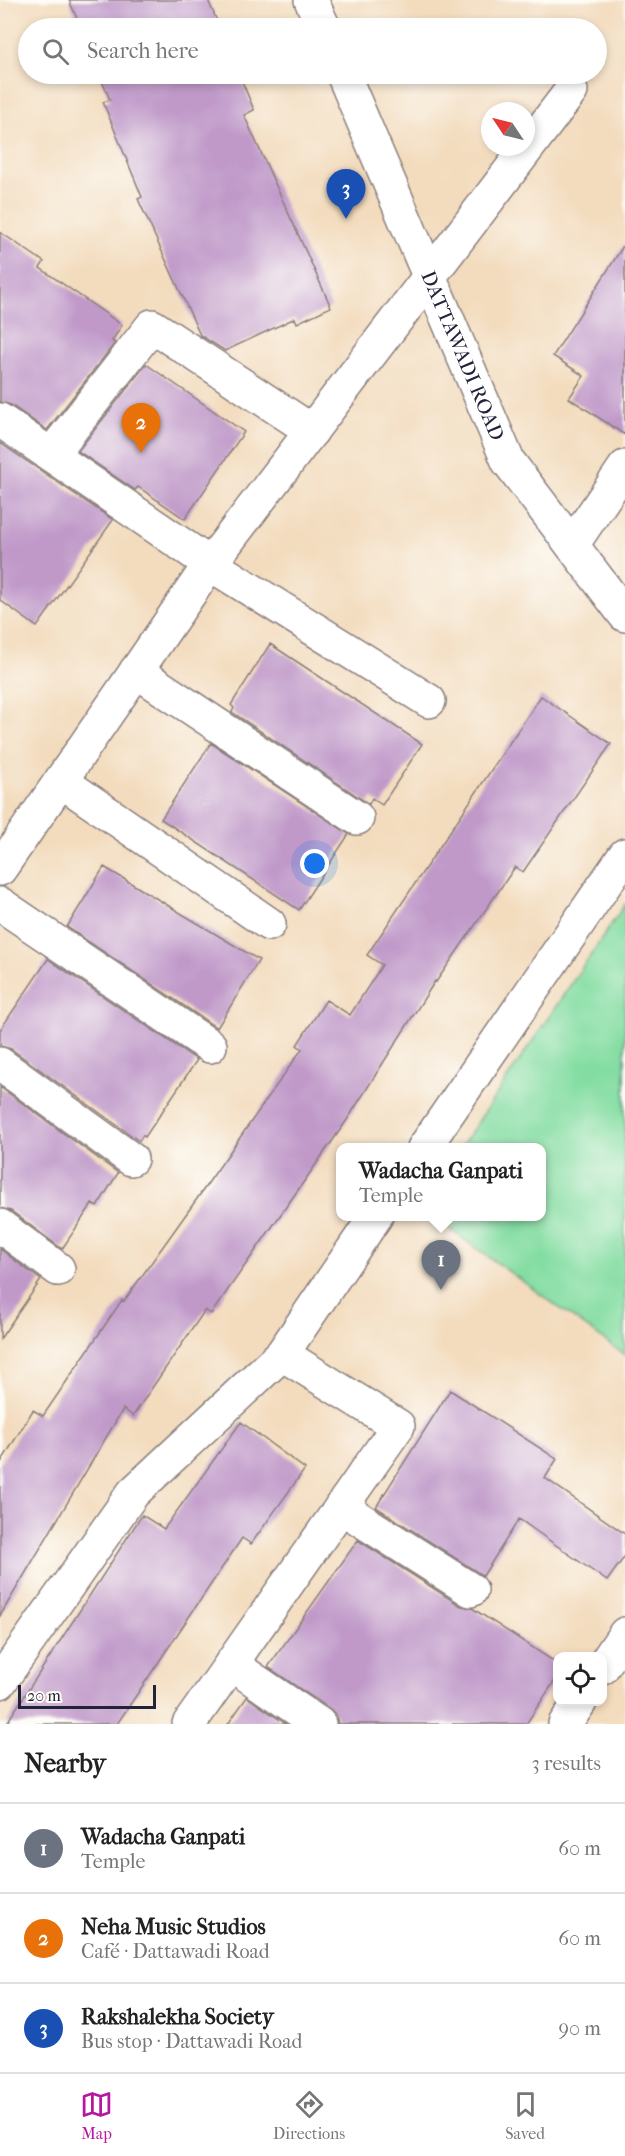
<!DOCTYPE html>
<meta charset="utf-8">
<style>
body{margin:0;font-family:"IM FELL French Canon",serif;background:#f6f6f6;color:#222}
.controls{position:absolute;right:18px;bottom:18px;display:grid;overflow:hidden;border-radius:12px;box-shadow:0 3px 9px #0003}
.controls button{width:54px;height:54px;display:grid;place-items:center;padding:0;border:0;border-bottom:2px solid #e0e0e0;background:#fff;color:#222;font:30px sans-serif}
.compass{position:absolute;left:481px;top:102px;width:54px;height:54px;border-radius:50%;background:#fff;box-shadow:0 3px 9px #0003;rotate:305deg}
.scale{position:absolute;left:18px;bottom:15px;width:138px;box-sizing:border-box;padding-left:6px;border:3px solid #22223b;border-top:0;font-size:16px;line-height:21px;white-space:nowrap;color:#22223b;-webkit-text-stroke:4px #fdfcf7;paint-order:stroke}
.you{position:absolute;left:315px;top:864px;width:21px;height:21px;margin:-15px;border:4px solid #fff;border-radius:50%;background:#1a73e8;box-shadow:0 0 0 9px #1a73e833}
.badge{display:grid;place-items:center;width:39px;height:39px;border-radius:50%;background:#b5179e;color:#fff;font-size:20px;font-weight:700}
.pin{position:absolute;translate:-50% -50px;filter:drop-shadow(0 2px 3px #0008)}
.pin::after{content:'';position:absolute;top:32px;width:21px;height:18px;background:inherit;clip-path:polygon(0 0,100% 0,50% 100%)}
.popup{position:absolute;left:336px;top:1143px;width:210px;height:78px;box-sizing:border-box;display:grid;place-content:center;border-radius:12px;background:#fff;filter:drop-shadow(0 2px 4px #0005);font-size:20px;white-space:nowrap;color:#767676}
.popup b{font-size:22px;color:#222}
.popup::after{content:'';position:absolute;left:50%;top:100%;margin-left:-12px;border:12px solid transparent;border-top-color:#fff}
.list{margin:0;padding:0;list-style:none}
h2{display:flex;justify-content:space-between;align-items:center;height:78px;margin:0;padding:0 24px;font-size:26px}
h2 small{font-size:20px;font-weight:400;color:#767676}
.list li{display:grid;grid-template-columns:39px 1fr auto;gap:18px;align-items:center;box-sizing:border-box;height:90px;padding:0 24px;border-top:2px solid #e0e0e0}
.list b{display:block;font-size:22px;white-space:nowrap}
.list p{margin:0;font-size:20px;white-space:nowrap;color:#767676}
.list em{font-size:20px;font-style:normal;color:#767676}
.icon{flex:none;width:33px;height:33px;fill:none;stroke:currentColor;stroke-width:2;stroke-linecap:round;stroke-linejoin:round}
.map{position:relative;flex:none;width:625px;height:1724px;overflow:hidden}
.search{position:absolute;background:#fff;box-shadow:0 3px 9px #0003;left:18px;right:18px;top:18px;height:66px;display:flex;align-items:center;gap:15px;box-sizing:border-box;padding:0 21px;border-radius:33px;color:#767676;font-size:22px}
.sheet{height:348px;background:#fff}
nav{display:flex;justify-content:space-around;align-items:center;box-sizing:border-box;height:84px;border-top:2px solid #e0e0e0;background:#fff;font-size:16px;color:#767676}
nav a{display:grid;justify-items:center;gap:3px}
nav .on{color:#b5179e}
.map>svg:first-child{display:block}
.green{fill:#83dda2;stroke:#52806e;stroke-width:1.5}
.building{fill:#c099c9}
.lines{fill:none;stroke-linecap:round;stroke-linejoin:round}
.minor-casing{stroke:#8a7e7c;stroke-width:36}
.minor{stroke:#fff;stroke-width:33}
.labels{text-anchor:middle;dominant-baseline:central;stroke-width:4.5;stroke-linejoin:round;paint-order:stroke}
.street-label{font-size:20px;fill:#22223b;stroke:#fdfcf7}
</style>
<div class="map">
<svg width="625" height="1724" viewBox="0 0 625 1724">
<rect width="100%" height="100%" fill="#fdfcf7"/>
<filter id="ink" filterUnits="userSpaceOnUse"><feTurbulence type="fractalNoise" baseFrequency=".0167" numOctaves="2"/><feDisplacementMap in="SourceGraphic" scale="12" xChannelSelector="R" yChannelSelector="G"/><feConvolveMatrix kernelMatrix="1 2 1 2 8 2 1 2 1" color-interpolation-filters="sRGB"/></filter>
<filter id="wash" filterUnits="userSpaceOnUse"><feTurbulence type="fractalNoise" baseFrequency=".008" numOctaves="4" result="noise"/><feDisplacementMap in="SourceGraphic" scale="24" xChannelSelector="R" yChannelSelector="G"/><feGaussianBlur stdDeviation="1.35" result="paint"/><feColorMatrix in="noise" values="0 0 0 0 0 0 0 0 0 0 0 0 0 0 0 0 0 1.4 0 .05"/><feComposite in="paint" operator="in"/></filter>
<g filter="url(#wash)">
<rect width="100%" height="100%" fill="#f3dbbd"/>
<path class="green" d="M 625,904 L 625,1355 L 433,1217 L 542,1216 L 542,1148 L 461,1147 Z"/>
<g id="blocks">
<path class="building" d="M 69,0 L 208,0 L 220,28 L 81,28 Z
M 99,74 L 239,74 L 254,110 L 244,115 L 331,307 L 297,323 L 295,318 L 225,351 L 200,335 L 138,199 L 142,197 L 103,102 L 110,100 Z
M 0,232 L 44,262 L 40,268 L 122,325 L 112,341 L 115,343 L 47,430 L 11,405 L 0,402 Z
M 625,243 L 625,435 L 569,398 L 584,376 L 553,356 Z
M 146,364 L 244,432 L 185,519 L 138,487 L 135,490 L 78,451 Z
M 0,443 L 113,520 L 37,627 L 0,600 Z
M 270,644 L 422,744 L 382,805 L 372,798 L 369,804 L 232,712 L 234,708 L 231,705 Z
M 541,696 L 611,744 L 523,872 L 515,867 L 436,982 L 435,981 L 347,1120 L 211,1314 L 205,1310 L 133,1416 L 123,1409 L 0,1616 L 0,1464 L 33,1410 L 43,1416 L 122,1300 L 124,1301 L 199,1196 L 302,1049 L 297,1045 L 326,1000 L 350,1015 L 382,965 L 367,955 Z
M 211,743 L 349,834 L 299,910 L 161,819 Z
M 104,867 L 259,960 L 217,1028 L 67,927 Z
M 48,959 L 197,1060 L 145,1137 L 143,1135 L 139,1141 L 11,1049 L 0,1046 L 0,1030 Z
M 0,1087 L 118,1173 L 97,1207 L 92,1204 L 62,1249 L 11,1211 L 0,1208 Z
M 0,1249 L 41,1280 L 0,1339 Z
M 450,1390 L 557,1459 L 545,1478 L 625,1534 L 625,1556 L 607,1581 L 519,1519 L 483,1576 L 376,1507 Z
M 241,1422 L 305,1469 L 251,1544 L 242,1538 L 117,1724 L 6,1724 L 142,1515 L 164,1529 Z
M 358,1540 L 461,1606 L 472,1608 L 558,1664 L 558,1676 L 526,1724 L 338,1724 L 336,1715 L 330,1709 L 268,1667 Z
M 247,1697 L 286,1724 L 228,1724 Z"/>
</g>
</g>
<g filter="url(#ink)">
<use href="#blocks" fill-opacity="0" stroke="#8a7e7c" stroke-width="1.5"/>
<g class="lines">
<g class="minor-casing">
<g id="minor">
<path d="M 311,0 L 324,28"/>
<path id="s1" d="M 343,74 L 508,461 L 625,615"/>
<path d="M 0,420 L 210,564 L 429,701"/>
<path d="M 51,455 L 152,326 L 312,431"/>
<path d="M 572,545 L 625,467"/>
<path d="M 136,671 L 357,818"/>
<path d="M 61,781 L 269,924"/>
<path d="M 0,869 L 210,564 L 571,91"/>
<path d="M 0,904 L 210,1046"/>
<path d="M 0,1064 L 131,1159"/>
<path d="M 424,1148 L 625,855"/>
<path d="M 0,1226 L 58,1269"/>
<path d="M 341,1507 L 471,1590"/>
<path d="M 231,1664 L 319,1724"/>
<path d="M 602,1668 L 625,1634"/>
<path d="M 0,1682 L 133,1493 L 282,1354 L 376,1216"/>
<path d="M 189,1724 L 398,1426 L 282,1354"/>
<path d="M 565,1724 L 580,1702"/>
</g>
</g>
<use href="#minor" class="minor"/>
</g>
</g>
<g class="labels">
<g class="street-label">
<text stroke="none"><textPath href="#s1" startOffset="306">DATTAWADI ROAD</textPath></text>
</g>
</g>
</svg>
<div class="controls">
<button><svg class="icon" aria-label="locate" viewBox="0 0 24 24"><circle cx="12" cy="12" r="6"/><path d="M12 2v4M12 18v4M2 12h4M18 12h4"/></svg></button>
</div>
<svg class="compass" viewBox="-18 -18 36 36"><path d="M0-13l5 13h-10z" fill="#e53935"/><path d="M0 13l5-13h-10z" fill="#767676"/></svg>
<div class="scale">20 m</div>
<div class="you"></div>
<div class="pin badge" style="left:441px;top:1290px;background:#6b7280">1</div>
<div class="popup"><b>Wadacha Ganpati</b>Temple</div>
<div class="pin badge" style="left:141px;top:453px;background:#e8710a">2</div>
<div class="pin badge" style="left:346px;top:219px;background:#1a4fb4">3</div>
<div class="search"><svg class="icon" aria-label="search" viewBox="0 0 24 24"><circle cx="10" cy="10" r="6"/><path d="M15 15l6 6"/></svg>Search here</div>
</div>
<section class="sheet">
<h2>Nearby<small>3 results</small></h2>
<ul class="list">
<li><span class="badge" style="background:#6b7280">1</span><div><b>Wadacha Ganpati</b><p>Temple</p></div><em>60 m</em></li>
<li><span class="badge" style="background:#e8710a">2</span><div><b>Neha Music Studios</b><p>Café · Dattawadi Road</p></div><em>60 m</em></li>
<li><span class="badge" style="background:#1a4fb4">3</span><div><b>Rakshalekha Society</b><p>Bus stop · Dattawadi Road</p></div><em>90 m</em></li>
</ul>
</section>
<nav>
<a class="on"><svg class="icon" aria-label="map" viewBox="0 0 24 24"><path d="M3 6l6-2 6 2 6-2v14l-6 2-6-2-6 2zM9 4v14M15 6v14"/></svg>Map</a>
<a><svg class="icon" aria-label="directions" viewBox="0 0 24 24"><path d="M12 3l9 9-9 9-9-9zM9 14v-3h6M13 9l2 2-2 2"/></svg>Directions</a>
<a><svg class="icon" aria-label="saved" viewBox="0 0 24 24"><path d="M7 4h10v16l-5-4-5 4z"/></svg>Saved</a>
</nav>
